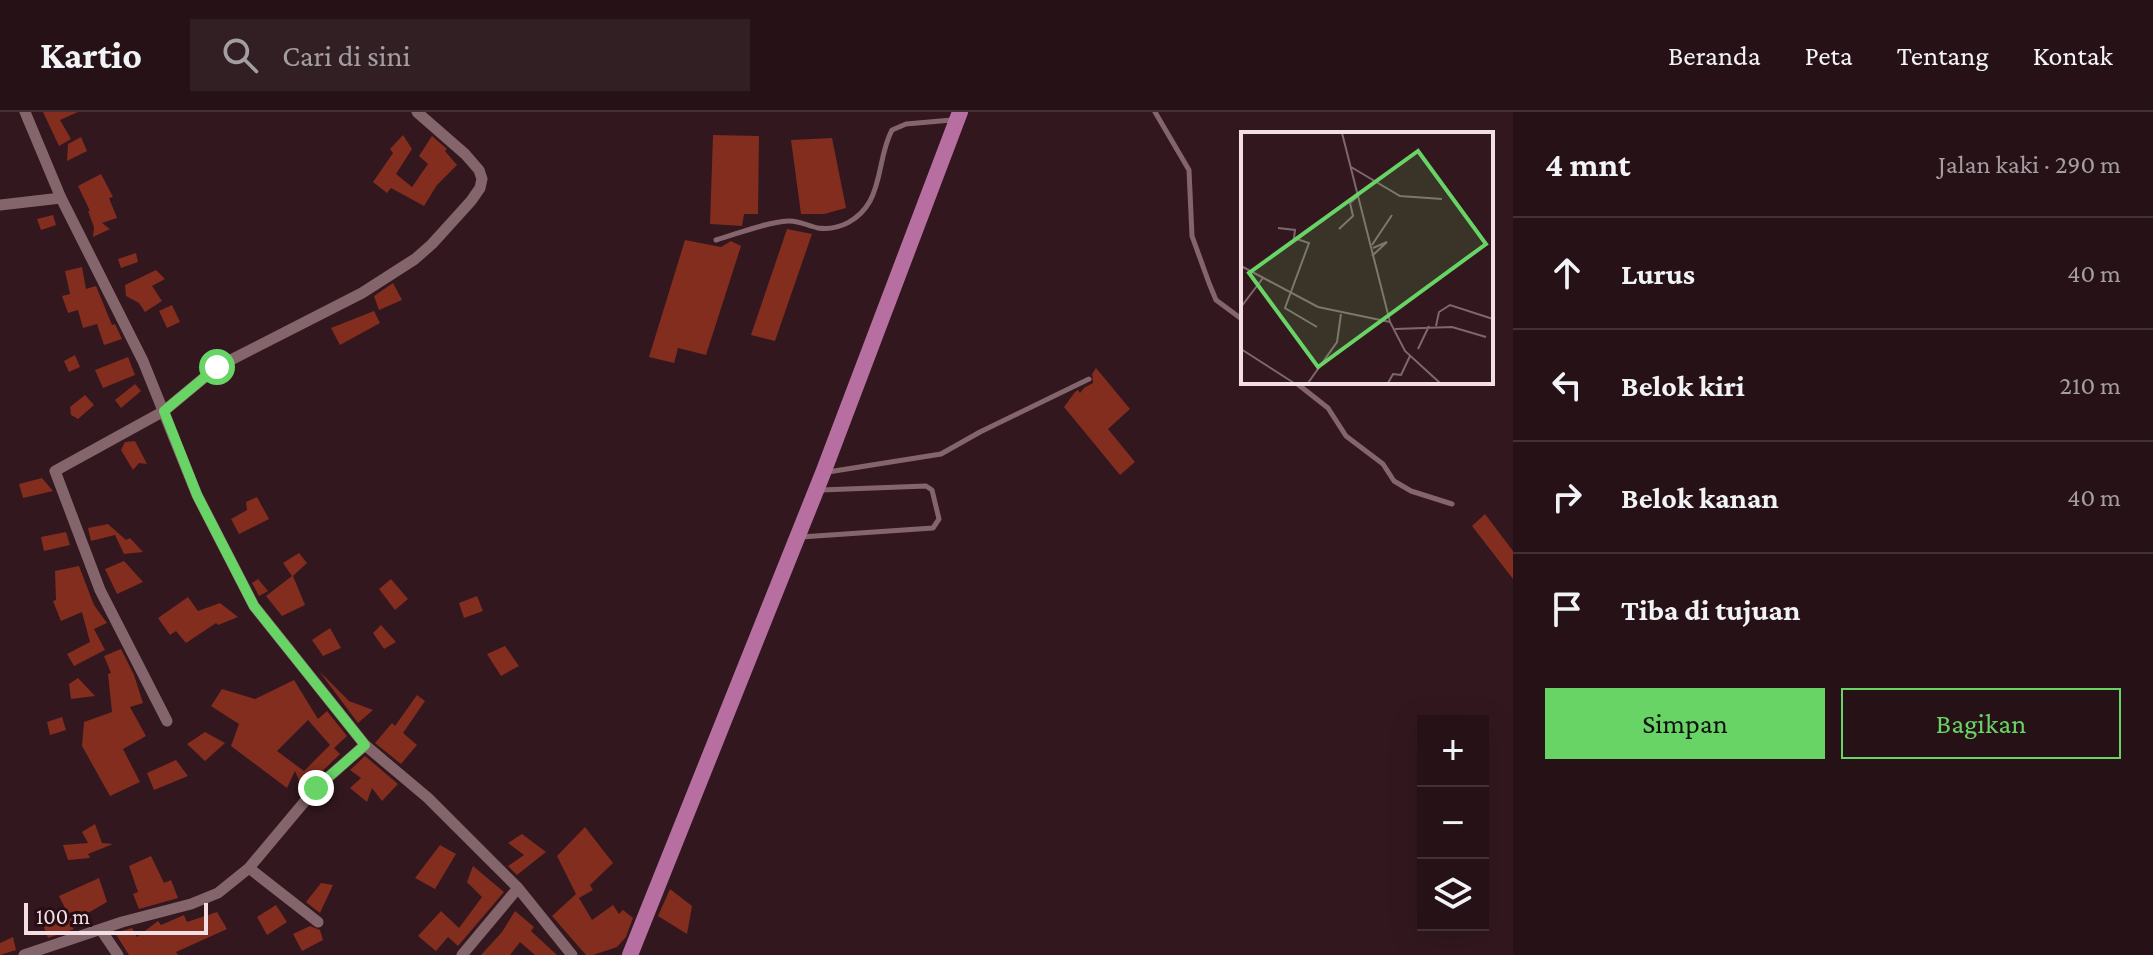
<!DOCTYPE html>
<html lang="id">
<meta charset="utf-8">
<style>
body{margin:0;font-family:"Crimson Pro",serif;background:#321f23;color:#f1f3f6}
.controls{position:absolute;right:24px;bottom:24px;display:grid;overflow:hidden;border-radius:0px;box-shadow:0 8px 32px #0002}
.controls button{width:72px;height:72px;display:grid;place-items:center;padding:0;border:0;border-bottom:2px solid #423135;background:#261116;color:#f1f3f6;font:40px sans-serif}
.scale{position:absolute;left:24px;bottom:20px;width:184px;box-sizing:border-box;padding-left:8px;border:4px solid #f3dfe3;border-top:0;font-size:22px;line-height:28px;white-space:nowrap;color:#f3dfe3;-webkit-text-stroke:6px #270e15;paint-order:stroke}
.stop{position:absolute;width:24px;height:24px;margin:-18px;border:6px solid #67d465;border-radius:50%;background:#fff}
.stop.end{background:#67d465;border-color:#fff;box-shadow:0 2px 8px #0008}
.list{margin:0;padding:0;list-style:none}
h2{display:flex;justify-content:space-between;align-items:center;height:104px;margin:0;padding:0 32px;font-size:34px}
h2 small{font-size:26px;font-weight:400;color:#a49da1}
.list li{display:grid;grid-template-columns:52px 1fr auto;gap:24px;align-items:center;box-sizing:border-box;height:112px;padding:0 32px;border-top:2px solid #423135}
.list b{display:block;font-size:30px;white-space:nowrap}
.list em{font-size:26px;font-style:normal;color:#a49da1}
.actions{display:flex;gap:16px;padding:24px 32px}
.actions a{flex:1;padding:18px 0;border:2px solid #67d465;border-radius:0px;text-align:center;font-size:28px;color:#67d465}
.actions .main{background:#67d465;color:#111}
.icon{flex:none;width:44px;height:44px;fill:none;stroke:currentColor;stroke-width:2;stroke-linecap:round;stroke-linejoin:round}
.map{position:relative;flex:none;width:1513px;height:843px;overflow:hidden}
header{display:flex;align-items:center;gap:48px;box-sizing:border-box;height:112px;padding:0 40px;background:#261116;border-bottom:2px solid #423135}
header strong{font-size:38px}
nav{display:flex;gap:44px;margin-inline-start:auto;font-size:28px}
.search{width:560px;height:72px;background:#321f23;display:flex;align-items:center;gap:20px;box-sizing:border-box;padding:0 28px;border-radius:0px;color:#a49da1;font-size:30px}
main{display:flex}
aside{flex:1;background:#261116}
.map>svg:first-child{display:block}
.building{fill:#822d1e;fill-rule:evenodd}
.lines{fill:none;stroke-linecap:round;stroke-linejoin:round}
.lane{stroke:#85656c;stroke-width:5}
.street{stroke:#85656c;stroke-width:11}
.primary{stroke:#b76ea0;stroke-width:16}
.route{stroke:#67d465;stroke-width:10}
.inset-road{fill:none;stroke:#7f676d;stroke-width:2}
.view{fill:#67d465;fill-opacity:0.15;stroke:#67d465;stroke-width:4}
.inset-edge{fill:none;stroke:#f3dfe3;stroke-width:4}
</style>
<header>
<strong>Kartio</strong>
<div class="search"><svg class="icon" aria-label="search" viewBox="0 0 24 24"><circle cx="10" cy="10" r="6"/><path d="M15 15l6 6"/></svg>Cari di sini</div>
<nav><a>Beranda</a><a>Peta</a><a>Tentang</a><a>Kontak</a></nav>
</header>
<main>
<div class="map">
<svg width="1513" height="843" viewBox="0 0 1513 843">
<rect width="100%" height="100%" fill="#32171e"/>
<path class="building" d="M 43,0 L 78,0 L 60,8 L 71,27 L 59,34 Z
M 403,23 L 412,37 L 396,62 L 412,75 L 428,52 L 419,44 L 432,24 L 447,37 L 445,39 L 457,53 L 437,73 L 424,94 L 391,76 L 387,81 L 373,70 L 393,41 L 390,37 Z
M 713,23 L 759,24 L 758,102 L 744,102 L 742,114 L 710,112 Z
M 81,25 L 87,39 L 67,49 L 68,32 Z
M 832,26 L 846,96 L 824,102 L 801,102 L 791,28 Z
M 101,62 L 113,85 L 109,86 L 117,106 L 102,111 L 110,117 L 93,125 L 94,115 L 88,99 L 90,99 L 78,74 Z
M 53,103 L 56,113 L 41,118 L 37,107 Z
M 787,117 L 812,122 L 775,229 L 751,223 Z
M 685,128 L 721,135 L 731,129 L 741,134 L 706,243 L 678,236 L 674,251 L 649,245 Z
M 136,141 L 138,150 L 121,156 L 118,147 Z
M 82,155 L 86,177 L 96,174 L 112,213 L 115,212 L 122,227 L 104,233 L 97,212 L 83,216 L 78,198 L 68,201 L 62,184 L 70,182 L 65,159 Z
M 156,158 L 165,167 L 152,174 L 162,189 L 145,200 L 139,191 L 126,184 L 125,173 Z
M 393,171 L 402,188 L 379,198 L 374,184 Z
M 172,193 L 180,210 L 167,216 L 159,199 Z
M 374,199 L 380,211 L 340,233 L 331,216 Z
M 75,243 L 80,255 L 69,260 L 64,249 Z
M 128,245 L 135,263 L 103,276 L 95,258 Z
M 1096,256 L 1130,297 L 1108,317 L 1135,350 L 1120,363 L 1064,295 L 1075,280 L 1078,278 L 1080,281 L 1084,276 L 1093,271 L 1092,262 Z
M 135,272 L 141,279 L 121,296 L 115,288 Z
M 85,283 L 94,293 L 78,307 L 71,303 L 70,295 Z
M 135,329 L 147,352 L 139,351 L 133,358 L 121,338 L 125,330 Z
M 42,366 L 53,379 L 23,386 L 19,372 Z
M 257,385 L 269,407 L 239,422 L 231,407 L 247,398 L 246,390 Z
M 1485,402 L 1513,439 L 1513,467 L 1472,414 Z
M 108,412 L 126,428 L 130,426 L 143,440 L 124,442 L 115,423 L 91,429 L 88,416 Z
M 66,420 L 70,433 L 44,439 L 41,425 Z
M 299,441 L 307,451 L 293,464 L 305,493 L 282,504 L 266,484 L 292,464 L 283,451 Z
M 124,449 L 143,470 L 117,482 L 105,457 Z
M 79,454 L 94,493 L 107,511 L 94,517 L 105,538 L 74,554 L 67,542 L 90,530 L 82,500 L 61,509 L 53,489 L 56,488 L 55,459 Z
M 258,467 L 268,479 L 259,484 L 252,471 Z
M 391,467 L 408,487 L 395,498 L 379,477 Z
M 477,484 L 483,499 L 464,506 L 459,491 Z
M 188,485 L 198,499 L 220,491 L 238,505 L 218,513 L 216,511 L 186,531 L 176,519 L 170,523 L 158,506 Z
M 381,513 L 396,530 L 384,537 L 373,521 Z
M 330,516 L 341,536 L 323,544 L 312,528 Z
M 505,534 L 519,554 L 501,564 L 487,542 Z
M 121,537 L 134,563 L 143,591 L 130,595 L 146,624 L 123,637 L 140,670 L 110,684 L 82,634 L 84,610 L 112,600 L 108,562 L 111,561 L 104,544 Z
M 319,559 L 349,589 L 373,598 L 358,611 Z
M 78,566 L 95,584 L 71,587 L 69,572 Z
M 294,568 L 318,607 L 327,599 L 347,624 L 334,636 L 340,642 L 303,678 L 295,659 L 287,676 L 231,634 L 239,612 L 211,594 L 222,577 L 255,587 ZM 308,608 L 330,633 L 304,659 L 277,639 Z
M 417,583 L 425,589 L 403,621 L 417,633 L 401,652 L 375,631 L 392,611 L 395,614 Z
M 62,605 L 66,618 L 50,623 L 47,610 Z
M 205,620 L 225,631 L 205,649 L 187,632 Z
M 365,644 L 398,672 L 382,689 L 372,676 L 367,690 L 350,676 L 361,666 L 350,658 Z
M 176,648 L 188,664 L 154,678 L 147,661 Z
M 95,712 L 102,731 L 113,732 L 88,742 L 90,746 L 68,748 L 63,733 L 88,731 L 82,720 Z
M 585,715 L 613,751 L 590,773 L 593,778 L 579,786 L 592,808 L 613,793 L 619,802 L 623,798 L 633,806 L 626,825 L 617,835 L 593,843 L 586,843 L 552,804 L 576,782 L 557,744 Z
M 522,722 L 546,740 L 517,763 L 508,754 L 524,743 L 508,731 Z
M 440,733 L 456,742 L 435,777 L 415,766 Z
M 151,744 L 164,771 L 171,768 L 178,786 L 139,797 L 133,782 L 138,780 L 129,754 Z
M 473,754 L 504,780 L 458,834 L 448,825 L 436,839 L 418,824 L 441,799 L 459,816 L 482,785 L 467,770 Z
M 99,766 L 107,790 L 69,812 L 74,817 L 48,826 L 43,812 L 68,802 L 59,784 Z
M 321,771 L 333,773 L 320,801 L 306,790 Z
M 670,777 L 692,794 L 687,822 L 658,804 Z
M 276,793 L 287,810 L 267,823 L 257,805 Z
M 515,799 L 534,815 L 531,819 L 557,843 L 535,843 L 520,830 L 510,843 L 481,843 L 502,820 Z
M 217,800 L 227,817 L 176,840 L 178,843 L 129,843 L 115,821 L 132,816 L 137,825 L 158,809 L 161,813 L 184,803 L 187,810 Z
M 310,814 L 320,818 L 323,828 L 302,839 L 293,822 Z
M 13,825 L 16,838 L 0,843 L 0,831 Z"/>
<g class="lines">
<path class="lane" d="M 1155,0 L 1189,58 L 1192,124 L 1209,171 L 1216,188 L 1243,208
M 716,128 C 737,122 766,110 788,109 C 798,108 808,114 818,116 C 840,119 860,107 870,89 C 882,67 880,40 892,18 L 906,12 L 952,8
M 1295,270 L 1328,296 L 1346,324 L 1383,352 L 1394,369 L 1411,379 L 1452,392
M 828,360 L 941,342 L 980,320 L 1089,267
M 801,425 L 933,416 L 939,407 L 932,378 L 926,374 L 821,378"/>
<path class="street" d="M 25,0 L 61,86 L 143,249 L 197,383 L 254,494 L 365,633 L 428,686 L 518,776 L 572,843
M 0,93 L 61,86
M 167,609 L 100,478 L 55,359 L 164,299 L 217,255 L 362,181 L 415,147 L 432,132 L 471,89 L 480,76 L 482,67 L 479,58 L 465,42 L 417,0
M 249,756 L 318,810
M 101,818 L 118,843
M 24,843 L 122,810 L 191,792 L 218,781 L 249,756 L 316,676 L 365,633
M 462,843 L 518,776"/>
<path class="primary" d="M 630,843 L 823,361 L 960,0"/>
</g>
<g class="lines">
<path class="route" d="M 217,255 L 164,299 L 197,383 L 254,494 L 365,633 L 316,676"/>
</g>
<g transform="translate(1241 20)">
<rect width="252" height="252" fill="#32171e"/>
<path class="inset-road" d="M 101,1 L 149,190 L 164,219 L 199,251M 110,35 L 159,64 L 201,67M 37,96 L 54,98 L 53,106 L 68,111 L 44,176 L 76,195M 98,97 L 112,84 L 109,71 L 116,65M 131,113 L 151,83M 131,124 L 146,110 L 132,116M 0,134 L 77,175 L 149,190M 0,175 L 22,146M 195,194 L 198,180 L 209,173 L 252,187M 154,197 L 211,195 L 245,205M 0,217 L 53,251M 177,217 L 188,194M 67,251 L 96,210 L 100,182M 147,251 L 152,242 L 160,243 L 169,224"/>
<path class="view" d="M 177,19 L 245,112 L 77,235 L 8,141 Z"/>
<rect width="252" height="252" class="inset-edge"/>
</g>
</svg>
<div class="controls">
<button>+</button>
<button>−</button>
<button><svg class="icon" aria-label="layers" viewBox="0 0 24 24"><path d="M12 4l9 5-9 5-9-5zM3 14l9 5 9-5"/></svg></button>
</div>
<div class="scale">100 m</div>
<div class="stop" style="left:217px;top:255px"></div>
<div class="stop end" style="left:316px;top:676px"></div>
</div>
<aside>
<h2>4 mnt<small>Jalan kaki · 290 m</small></h2>
<ul class="list">
<li><svg class="icon" aria-label="ahead" viewBox="0 0 24 24"><path d="M12 20V5M6 11l6-6 6 6"/></svg><div><b>Lurus</b></div><em>40 m</em></li>
<li><svg class="icon" aria-label="left" viewBox="0 0 24 24"><path d="M17 20v-9H6M10 6l-5 5 5 5"/></svg><div><b>Belok kiri</b></div><em>210 m</em></li>
<li><svg class="icon" aria-label="right" viewBox="0 0 24 24"><path d="M7 20v-9h11M14 6l5 5-5 5"/></svg><div><b>Belok kanan</b></div><em>40 m</em></li>
<li><svg class="icon" aria-label="arrive" viewBox="0 0 24 24"><path d="M6 21V4h12l-3 4 3 4H6"/></svg><div><b>Tiba di tujuan</b></div></li>
</ul>
<div class="actions"><a class="main">Simpan</a><a>Bagikan</a></div>
</aside>
</main>
